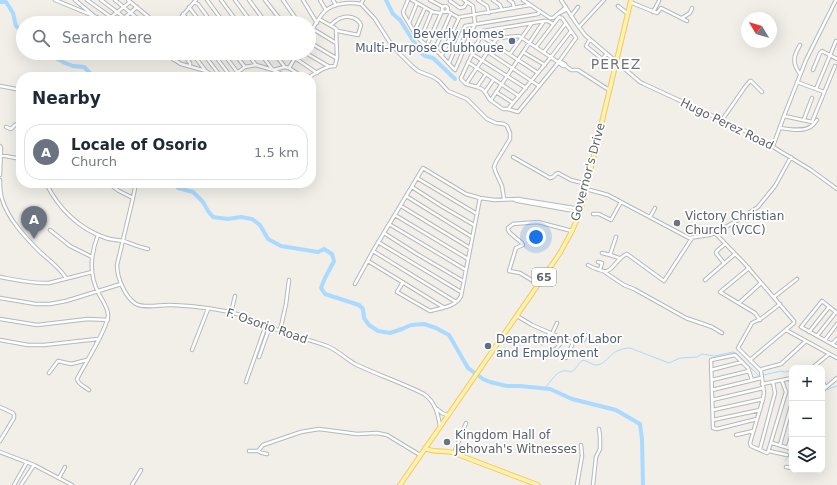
<!DOCTYPE html>
<meta charset="utf-8">
<style>
body{margin:0;font-family:"DejaVu Sans",sans-serif;background:#f6f6f7;color:#1f2937}
.controls{position:absolute;right:12px;bottom:12px;display:grid;overflow:hidden;border-radius:8px;box-shadow:0 4px 16px #0002}
.controls button{width:36px;height:36px;display:grid;place-items:center;padding:0;border:0;border-bottom:1px solid #e0e1e3;background:#fff;color:#1f2937;font:20px sans-serif}
.compass{position:absolute;left:741px;top:12px;width:36px;height:36px;border-radius:50%;background:#fff;box-shadow:0 4px 16px #0002;rotate:308deg}
.you{position:absolute;left:536px;top:237px;width:14px;height:14px;margin:-10px;border:3px solid #fff;border-radius:50%;background:#1a73e8;box-shadow:0 0 0 6px #1a73e833}
.badge{display:grid;place-items:center;width:26px;height:26px;border-radius:50%;background:#db2777;color:#fff;font-size:13px;font-weight:700}
.pin{position:absolute;translate:-50% -33px;filter:drop-shadow(0 1px 2px #0008)}
.pin::after{content:'';position:absolute;top:21px;width:14px;height:12px;background:inherit;clip-path:polygon(0 0,100% 0,50% 100%)}
.list{margin:0;padding:0;list-style:none}
h2{display:flex;justify-content:space-between;align-items:center;height:52px;margin:0;padding:0 16px;font-size:17px}
h2 small{font-size:13px;font-weight:400;color:#747a83}
.list li{display:grid;grid-template-columns:26px 1fr auto;gap:12px;align-items:center;box-sizing:border-box;height:56px;margin:0 8px 8px;padding:0 8px;border:1px solid #e0e1e3;border-radius:16px}
.list b{display:block;font-size:15px;white-space:nowrap}
.list p{margin:0;font-size:13px;white-space:nowrap;color:#747a83}
.list em{font-size:13px;font-style:normal;color:#747a83}
.icon{flex:none;width:22px;height:22px;fill:none;stroke:currentColor;stroke-width:2;stroke-linecap:round;stroke-linejoin:round}
.map{position:relative;flex:none;width:837px;height:485px;overflow:hidden}
.search{position:absolute;background:#fff;box-shadow:0 4px 16px #0002;left:16px;top:16px;width:300px;height:44px;display:flex;align-items:center;gap:10px;box-sizing:border-box;padding:0 14px;border-radius:22px;color:#747a83;font-size:15px}
.panel{position:absolute;background:#fff;box-shadow:0 4px 16px #0002;left:16px;top:72px;width:300px;height:116px;border-radius:16px}
.map>svg:first-child{display:block}
.lines{fill:none;stroke-linecap:round;stroke-linejoin:round}
.stream{stroke:#aadaff;stroke-width:1}
.river{stroke:#aadaff;stroke-width:4}
.minor-casing{stroke:#b5b8bc;stroke-width:4.5}
.major-casing{stroke:#f2c960;stroke-width:5.5}
.minor{stroke:#fff;stroke-width:2.5}
.major{stroke:#fff2af;stroke-width:3.5}
.service-dot{fill:#5c6f8a;stroke:#fff;stroke-width:1.5}
.worship-dot{fill:#6b7280;stroke:#fff;stroke-width:1.5}
.labels{text-anchor:middle;dominant-baseline:central;stroke-width:3.5;stroke-linejoin:round;paint-order:stroke}
.shield{fill:#fff;stroke:#8f9295;stroke-width:1}
.shield-label{font-size:11px;font-weight:bold;fill:#5f6368}
.service-label{font-size:12px;fill:#4e5e75;stroke:#fff;text-anchor:end}
.street-label{font-size:12px;fill:#5f6368;stroke:#fff}
.worship-label{font-size:12px;fill:#5b616d;stroke:#fff;text-anchor:start}
.quarter-label{font-size:14px;letter-spacing:1px;fill:#70757a;stroke:#fff}
</style>
<div class="map">
<svg width="837" height="485" viewBox="0 0 837 485">
<rect width="100%" height="100%" fill="#f1efe8"/>
<g class="lines">
<path class="stream" d="M 795,368 L 801,366 L 803,368
M 545,388 C 553,379 558,367 571,372 C 577,369 577,364 583,360 C 587,361 591,364 595,365 C 604,366 610,354 617,351 C 621,349 626,348 630,348 L 669,363 L 680,358 L 697,357 L 702,354 L 714,356 L 733,352 L 736,353 L 759,376 L 781,371 L 785,372 L 792,370
M 822,390 L 826,390 L 837,386
M 785,461 L 792,452"/>
<path class="river" d="M 386,0 L 393,14 L 400,20 L 421,53 L 425,56 L 433,58 L 455,79
M 0,2 L 6,2 L 13,13 L 16,26 L 23,32
M 47,53 L 65,63 L 73,66 L 84,67 L 94,77
M 174,183 L 178,188 L 193,192 L 203,202 L 208,211 L 213,217 L 228,219 L 241,217 L 252,219 L 260,225 L 268,239 L 281,246 L 318,252 L 324,249 L 332,254 L 334,261 L 325,278 L 321,288 L 325,294 L 359,305 L 363,309 L 364,318 L 369,325 L 378,331 L 390,333 L 402,329 L 411,325 L 424,324 L 436,328 L 449,335 L 468,368 L 483,379 L 490,382 L 507,386 L 520,386 L 550,389 L 572,399 L 616,410 L 640,424 L 642,439 L 643,485"/>
<g class="minor-casing">
<path id="minor" d="M 55,0 L 106,21 L 130,2
M 75,0 L 93,15
M 87,0 L 111,17
M 101,0 L 117,12 L 131,23
M 115,0 L 143,23
M 128,0 L 156,23
M 207,0 L 224,23
M 221,0 L 238,23
M 235,0 L 252,23
M 249,0 L 266,23
M 265,0 L 283,23
M 283,0 L 299,23
M 303,0 L 317,23
M 320,0 L 326,10
M 333,0 L 336,5
M 408,0 L 403,12 L 404,15 L 414,32 L 420,40 L 426,45 L 435,49 L 455,70 L 475,24 L 473,6 L 464,0
M 412,0 L 433,12 L 440,13
M 430,0 L 443,7
M 478,0 L 487,6 L 489,13
M 493,0 L 500,5 L 502,10
M 509,0 L 513,3 L 514,8
M 523,0 L 550,18 L 553,18 L 566,7
M 561,0 L 576,23 L 585,35 L 640,82 L 644,84 L 752,134 L 811,170 L 837,189
M 450,1 L 460,8 L 464,7 L 467,2
M 194,2 L 198,4 L 212,23
M 630,2 L 657,13 L 661,8 L 687,21
M 361,4 L 363,0
M442 9a3 3 0 1 1 6 0a3 3 0 1 1-6 0Z
M 618,6 L 628,14
M 189,7 L 201,23
M 447,11 L 459,18 L 460,17 L 530,5
M 653,12 L 659,1
M 183,14 L 190,23
M 558,14 L 567,9
M 571,16 L 578,7
M 682,18 L 690,13 L 692,8
M 319,19 L 335,28 L 336,29
M 118,23 L 137,7
M 176,23 L 196,0
M 409,23 L 417,3
M 579,27 L 604,0
M 313,29 L 336,43
M 490,30 L 501,37
M 414,32 L 425,8
M 309,35 C 314,27 318,18 325,11 C 334,3 349,2 361,4 L 375,19 L 389,41 L 399,53 L 412,66 L 418,71 L 433,77 L 439,81 L 448,91 L 467,99 L 487,119 L 496,123 L 504,124 L 507,126 L 510,133 L 510,139 L 496,162 L 494,167 L 496,173 L 502,186 L 504,199
M 480,35 L 538,73
M 590,39 L 586,46 L 602,59 L 607,54
M 420,40 L 432,11
M 309,42 L 336,58
M 476,44 L 539,86
M 427,45 L 442,11
M 435,49 L 451,13
M 523,52 L 545,65
M 544,52 L 566,23
M 164,53 L 181,64 L 206,71 L 215,77
M 172,53 L 175,57 L 174,60
M 182,53 L 190,63 L 190,66
M 192,53 L 205,70
M 203,53 L 218,73 L 220,77
M 213,53 L 231,77
M 223,53 L 238,73
M 234,53 L 245,67
M 247,53 L 256,65
M 260,53 L 273,70 L 285,67 L 289,68 L 298,53
M 274,53 L 285,67
M 289,53 L 294,60
M 306,53 L 328,66
M 472,54 L 526,88
M 510,54 L 532,23
M 442,55 L 459,18
M 295,58 L 317,73
M 559,61 L 565,64 L 566,66 L 571,70 L 578,70 L 609,90
M 468,62 L 519,96
M 449,63 L 465,26 L 538,14 L 540,11
M 289,68 L 303,77
M 813,70 L 820,53 L 822,51 L 837,59
M 800,74 C 792,63 793,57 800,45
M 231,77 L 245,67 L 256,65 L 273,70 L 288,77
M 309,77 C 318,72 325,66 335,66 L 337,57 L 336,29 L 338,31 L 358,35 L 361,25 C 358,18 349,15 341,18 C 337,19 334,22 331,25
M 797,82 L 824,92
M 466,84 L 477,87 L 482,89 L 485,92 L 490,100 L 503,109 L 508,109 L 518,112 L 558,63 L 576,38 L 562,18 L 559,17 L 536,47
M 466,84 L 495,41 L 498,38 L 519,36 L 555,60 L 563,66 L 566,66
M 466,84 L 461,79 L 461,78 L 483,31 L 544,21 L 548,21 L 553,24
M 0,86 L 21,90
M 477,87 L 486,74
M 816,89 L 836,41
M 485,92 L 494,79
M 496,92 L 513,103
M 491,100 L 544,21
M 508,109 L 551,57 L 571,31
M 784,116 L 812,122 L 835,66
M 804,119 L 812,98
M 722,120 L 745,87 L 750,81 L 751,81 L 762,92
M 6,127 L 11,129 L 15,125 L 21,122
M 780,128 C 789,129 802,132 810,127 C 813,126 815,122 817,120
M 0,146 L 1,148 L 0,175
M 773,146 L 784,116 L 806,60 L 836,0
M 0,155 L 21,159
M 513,157 L 550,178 L 553,177 L 556,174 L 558,173 L 571,180 L 587,184
M 417,178 L 477,214
M 0,180 C 0,186 0,193 2,199 C 8,219 25,237 40,252 C 50,261 59,267 66,278
M 46,183 C 58,208 79,229 106,238 C 112,240 118,240 124,241 C 132,244 139,247 148,249
M 108,183 L 119,191 L 133,198
M 134,183 L 135,188 L 133,198 L 117,265 C 117,278 125,297 136,304 C 145,309 162,304 172,305 C 194,306 220,309 241,315 C 257,320 271,328 286,333 C 300,338 314,341 327,346 C 337,350 345,358 355,364 C 378,375 402,383 424,394 C 435,402 438,413 440,426
M 412,187 L 443,207 L 474,225
M 586,189 L 608,195 L 689,238 L 709,235 L 715,233 L 738,220 L 758,207 L 775,186 L 791,157
M 406,196 L 472,237
M 515,200 L 518,201 L 580,212
M 401,206 L 470,248
M 593,214 L 599,214 L 611,220 L 621,202
M 395,215 L 468,259
M 650,217 L 655,208
M 389,224 L 466,270
M 50,230 L 70,246 L 92,257
M 384,233 L 417,254 L 463,281
M 715,233 L 745,264 L 794,321 L 794,323 L 750,360
M 616,237 L 610,255 L 619,258
M 378,242 L 461,292
M 373,251 L 456,302
M 602,253 L 610,255
M 368,261 L 443,307
M 598,262 L 602,263 L 600,270
M 724,263 L 716,253 L 717,251 L 725,244
M 588,265 C 591,267 593,268 597,269 C 600,270 603,272 607,271 C 614,269 618,257 627,254 L 664,281 L 692,238
M 749,268 L 720,292 L 755,313 L 760,320
M 603,271 L 624,285 L 634,289 L 686,318 L 712,327 L 722,333
M 0,277 C 16,280 33,284 49,283 L 92,272
M 705,280 L 735,254
M 403,282 L 397,292 L 430,311 C 440,308 456,307 461,296 L 480,198
M 355,284 L 373,251 L 423,168 L 466,194 L 480,198 L 495,200 L 518,199 L 580,209
M 538,284 L 520,273 L 509,271 L 516,248 L 523,245 L 522,243 L 510,233 L 508,230 L 508,228 L 513,224 L 538,222 L 572,231
M 774,297 L 797,279
M 0,298 L 36,304 L 50,304 L 66,301 L 121,284
M 739,303 L 761,283
M 231,313 L 235,296
M 837,313 L 822,301 L 801,327 L 837,347
M 517,316 L 532,325 L 573,343 L 578,338 L 584,340 L 586,335
M 0,319 L 37,325 L 88,319 L 108,320
M 786,330 L 837,358
M 280,331 L 286,304 L 289,280
M 809,332 L 829,307
M 552,334 L 557,323
M 817,336 L 836,312
M 0,340 L 28,345 L 44,345 L 98,339
M 825,340 L 837,324
M 542,343 L 550,333
M 832,344 L 837,339
M 552,349 L 554,350 L 556,349 L 564,339
M 192,350 L 208,309
M 259,357 L 270,326
M 566,358 L 573,343
M 812,368 L 829,354
M 711,370 L 742,362
M 761,371 L 738,348 L 752,323 L 762,318 L 780,304
M 49,373 L 58,361 L 71,364 L 87,360
M 790,379 L 792,384
M 712,380 L 749,371
M 752,380 L 748,368 L 735,355 L 711,360 L 713,428 L 717,429 L 757,419
M 782,381 L 786,392 L 768,452 L 767,453 L 751,446 L 750,443 L 763,399 L 764,393 L 761,371 L 762,369 L 781,364 L 806,341
M 246,382 L 266,325
M 822,382 L 826,387
M 762,384 L 792,378
M 824,389 L 837,378
M 89,390 C 85,387 78,384 77,379 C 83,367 109,326 108,315 C 108,307 101,299 98,292 C 89,274 91,253 98,235
M 712,390 L 761,378
M 712,400 L 763,388
M 0,407 L 13,413 L 14,415 L 14,418 L 0,441
M 437,409 L 442,413 L 447,415
M 713,410 L 763,399
M 713,420 L 760,410
M 736,435 L 753,431
M 772,443 L 792,449
M 780,445 L 792,402
M 788,447 L 792,434
M 760,449 L 775,393 L 773,382
M 249,451 L 258,451 L 263,445 L 301,432 L 319,429 L 357,434 L 377,433 L 387,435 L 420,455
M 258,451 L 262,453 L 267,454
M 769,451 L 787,455
M 0,452 L 34,465 L 72,485
M 454,453 L 466,423
M 786,467 L 792,468
M 59,478 L 65,467
M 14,485 L 27,462
M 21,485 L 34,465
M 132,485 L 141,470
M 577,485 L 582,456 L 581,445
M 593,485 L 596,457 L 600,449 L 600,437 L 599,429"/>
</g>
<g class="major-casing">
<path id="major" d="M 425,448 C 432,453 445,450 454,453 L 538,485
M 400,485 L 560,253 L 572,231 L 580,212 L 584,197 L 631,0"/>
</g>
<use href="#minor" class="minor"/>
<use href="#major" class="major"/>
</g>
<g class="service-dot">
<circle cx="512" cy="41" r="4"/>
<circle cx="488" cy="346" r="4"/>
</g>
<g class="worship-dot">
<circle cx="677" cy="223" r="4"/>
<circle cx="447" cy="442" r="4"/>
</g>
<g class="labels">
<rect class="shield" x="532" y="268" width="24" height="18" rx="3"/>
<g class="shield-label">
<text x="544" y="277">65</text>
</g>
<g class="service-label">
<text x="504" y="34">Beverly Homes<tspan x="504" dy="14">Multi-Purpose Clubhouse</tspan></text>
<text x="496" y="339" text-anchor="start">Department of Labor<tspan x="496" dy="14">and Employment</tspan></text>
</g>
<g class="street-label">
<text transform="translate(727 124) rotate(26)">Hugo Perez Road</text>
<text transform="translate(588 172) rotate(-75)">Governor's Drive</text>
<text transform="translate(267 326) rotate(19)">F. Osorio Road</text>
</g>
<g class="worship-label">
<text x="685" y="216">Victory Christian<tspan x="685" dy="14">Church (VCC)</tspan></text>
<text x="455" y="435">Kingdom Hall of<tspan x="455" dy="14">Jehovah's Witnesses</tspan></text>
</g>
<g class="quarter-label">
<text x="616" y="64">PEREZ</text>
</g>
</g>
</svg>
<div class="controls">
<button>+</button>
<button>−</button>
<button><svg class="icon" aria-label="layers" viewBox="0 0 24 24"><path d="M12 4l9 5-9 5-9-5zM3 14l9 5 9-5"/></svg></button>
</div>
<svg class="compass" viewBox="-18 -18 36 36"><path d="M0-13l5 13h-10z" fill="#e53935"/><path d="M0 13l5-13h-10z" fill="#747a83"/></svg>
<div class="you"></div>
<div class="pin badge" style="left:34px;top:239px;background:#6b7280">A</div>
<div class="search"><svg class="icon" aria-label="search" viewBox="0 0 24 24"><circle cx="10" cy="10" r="6"/><path d="M15 15l6 6"/></svg>Search here</div>
<section class="panel">
<h2>Nearby<small></small></h2>
<ul class="list">
<li><span class="badge" style="background:#6b7280">A</span><div><b>Locale of Osorio</b><p>Church</p></div><em>1.5 km</em></li>
</ul>
</section>
</div>
